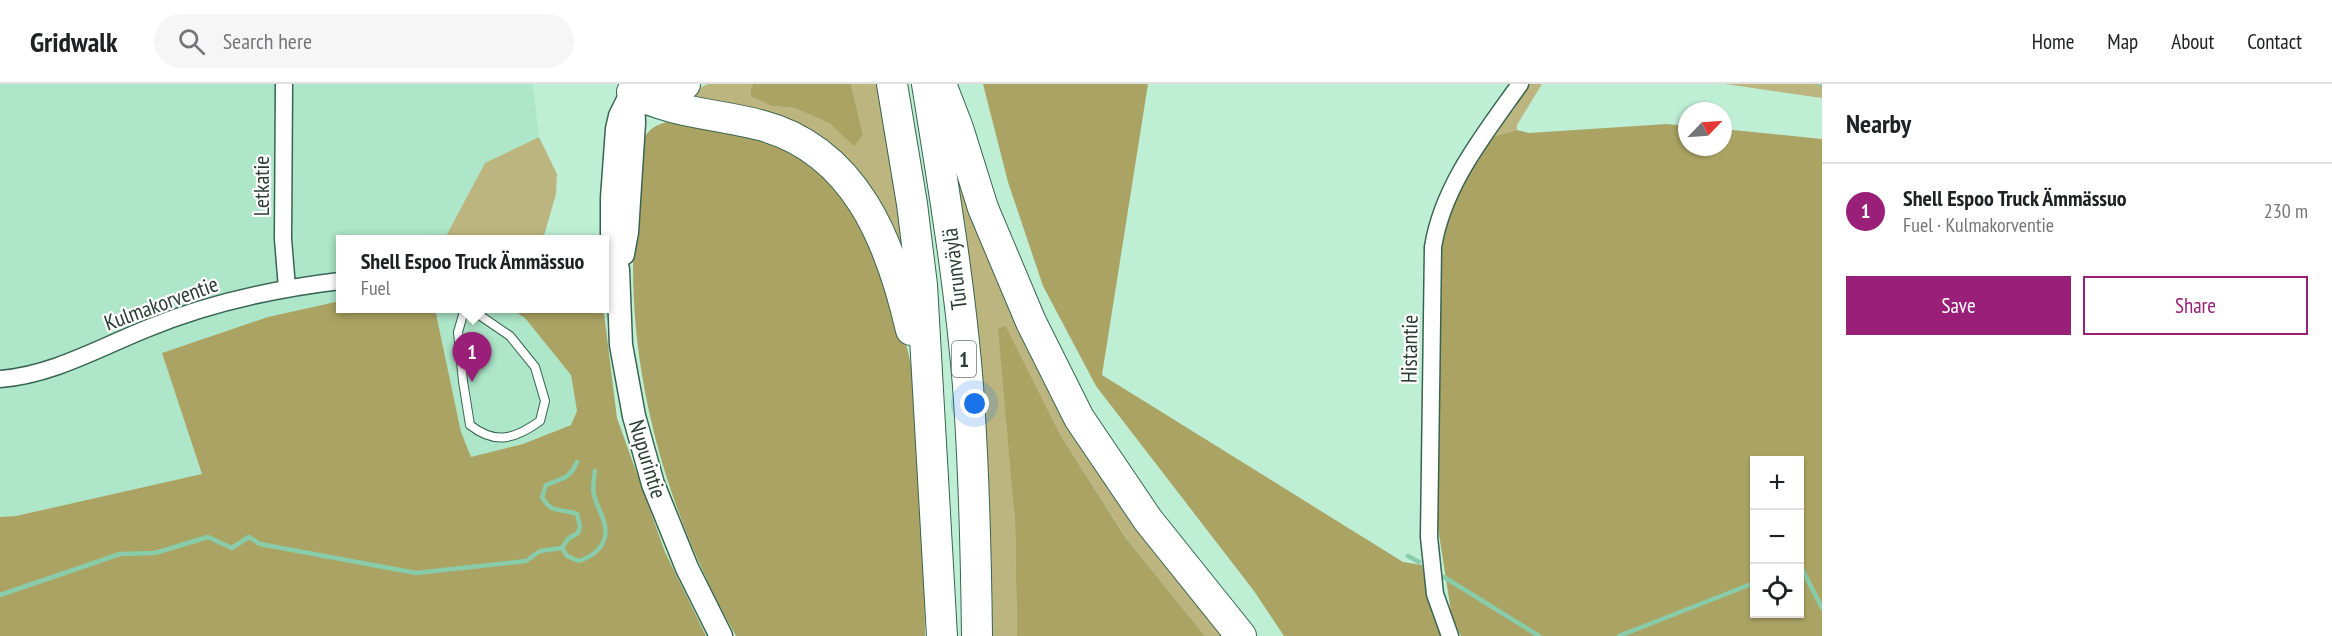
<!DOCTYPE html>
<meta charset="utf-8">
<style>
body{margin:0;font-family:"PT Sans Narrow",sans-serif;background:#f6f6f6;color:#202124}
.controls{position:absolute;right:18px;bottom:18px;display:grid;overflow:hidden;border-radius:0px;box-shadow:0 2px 4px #0004}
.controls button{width:54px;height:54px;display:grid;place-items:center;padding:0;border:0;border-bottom:2px solid #e0e0e0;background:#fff;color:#202124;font:30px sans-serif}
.compass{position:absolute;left:1678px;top:18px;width:54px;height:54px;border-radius:50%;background:#fff;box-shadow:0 2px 4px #0004;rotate:65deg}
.you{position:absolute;left:975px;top:320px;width:21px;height:21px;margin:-15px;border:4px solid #fff;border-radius:50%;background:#1a73e8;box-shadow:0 0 0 9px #1a73e833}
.badge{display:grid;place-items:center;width:39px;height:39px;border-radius:50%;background:#991f78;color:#fff;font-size:20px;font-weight:700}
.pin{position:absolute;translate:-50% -50px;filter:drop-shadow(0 2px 3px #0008)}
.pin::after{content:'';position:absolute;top:32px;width:21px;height:18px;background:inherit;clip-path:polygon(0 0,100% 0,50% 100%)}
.popup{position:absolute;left:336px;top:151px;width:273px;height:78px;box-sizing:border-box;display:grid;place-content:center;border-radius:0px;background:#fff;filter:drop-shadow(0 2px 4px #0005);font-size:20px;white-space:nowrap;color:#757577}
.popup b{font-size:22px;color:#202124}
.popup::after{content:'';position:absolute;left:50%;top:100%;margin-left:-12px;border:12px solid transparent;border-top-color:#fff}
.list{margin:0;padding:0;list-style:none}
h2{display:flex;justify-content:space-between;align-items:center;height:78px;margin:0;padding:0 24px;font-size:26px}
h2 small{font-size:20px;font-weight:400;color:#757577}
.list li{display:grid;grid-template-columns:39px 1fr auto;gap:18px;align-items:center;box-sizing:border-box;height:96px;padding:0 24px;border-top:2px solid #e0e0e0}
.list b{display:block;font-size:22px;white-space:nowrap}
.list p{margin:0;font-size:20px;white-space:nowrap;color:#757577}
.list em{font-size:20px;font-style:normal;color:#757577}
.actions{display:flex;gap:12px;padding:18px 24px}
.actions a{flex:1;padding:14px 0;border:2px solid #991f78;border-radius:0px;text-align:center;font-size:21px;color:#991f78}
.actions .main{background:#991f78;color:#fff}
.icon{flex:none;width:33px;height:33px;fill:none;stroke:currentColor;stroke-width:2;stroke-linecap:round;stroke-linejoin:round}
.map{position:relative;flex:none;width:1822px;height:552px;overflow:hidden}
header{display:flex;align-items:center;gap:36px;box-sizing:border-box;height:84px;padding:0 30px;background:#fff;border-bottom:2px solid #e0e0e0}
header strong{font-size:28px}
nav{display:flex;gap:33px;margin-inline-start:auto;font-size:21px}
.search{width:420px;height:54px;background:#f6f6f6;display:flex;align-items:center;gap:15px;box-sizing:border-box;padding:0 21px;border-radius:33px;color:#757577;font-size:22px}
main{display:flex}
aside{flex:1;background:#fff}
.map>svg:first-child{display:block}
.built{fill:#ade6c8}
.green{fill:#bcb57f}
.forest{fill:#aba363;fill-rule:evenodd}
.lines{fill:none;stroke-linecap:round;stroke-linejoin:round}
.stream{stroke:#8ca;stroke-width:4.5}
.service-casing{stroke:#38654f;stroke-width:10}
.minor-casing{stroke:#38654f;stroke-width:19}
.secondary-casing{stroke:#38654f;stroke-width:25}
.motorway-casing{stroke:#38654f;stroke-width:32}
.service{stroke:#fff;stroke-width:8}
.minor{stroke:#fff;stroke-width:16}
.secondary{stroke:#fff;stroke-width:22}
.motorway{stroke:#fff;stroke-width:30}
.labels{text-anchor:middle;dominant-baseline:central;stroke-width:4.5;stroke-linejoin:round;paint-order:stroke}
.shield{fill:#fff;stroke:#697770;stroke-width:1.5}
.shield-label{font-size:21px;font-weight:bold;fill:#293d33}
.street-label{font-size:22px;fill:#293d33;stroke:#fff}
</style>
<header>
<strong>Gridwalk</strong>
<div class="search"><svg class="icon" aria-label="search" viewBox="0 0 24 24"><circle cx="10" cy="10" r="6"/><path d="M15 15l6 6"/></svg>Search here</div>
<nav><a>Home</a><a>Map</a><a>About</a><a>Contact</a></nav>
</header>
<main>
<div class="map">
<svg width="1822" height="552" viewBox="0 0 1822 552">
<rect width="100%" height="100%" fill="#beefd5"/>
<path class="built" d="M 0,0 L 533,0 L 539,53 L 485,79 L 445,154 L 452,155 L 340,156 L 340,217 L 268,233 L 162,269 L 203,390 L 16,432 L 0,433 Z
M 435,225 L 511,225 L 525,234 L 571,291 L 577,327 L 571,341 L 523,360 L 471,374 L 461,348 Z"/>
<path class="green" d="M 708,0 L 753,0 L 751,3 L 772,22 L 794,24 L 829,39 L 854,61 L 863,51 L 851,0 L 879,0 L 906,177 L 661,12 L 695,6 Z
M 1527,0 L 1542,0 L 1517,41 L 1517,46 L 1491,53 Z
M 1725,0 L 1822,0 L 1822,14 Z
M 539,53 L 557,90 L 556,110 L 543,155 L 452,156 L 445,154 L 485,79 Z
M 951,57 L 1002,192 L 1234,552 L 1205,552 L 1127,455 L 1061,352 L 1006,242 L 1015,437 L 1017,552 L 992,552 L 986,365 Z"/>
<path class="forest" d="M 753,0 L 851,0 L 863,51 L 854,62 L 829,39 L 794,24 L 772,22 L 751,12 L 751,3 Z
M 983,0 L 1148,0 L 1102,291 L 1403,478 L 1422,481 L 1429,516 L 1443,552 L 1284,552 L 1254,507 L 1096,302 L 1043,202 L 1008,98 Z
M 675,36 L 779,54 L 847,108 L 895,212 L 915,298 L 924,449 L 925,552 L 736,552 C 672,438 632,309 633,178 C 634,141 636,105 638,68 C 647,45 652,41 675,36 Z
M 1667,40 L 1687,42 L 1687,63 L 1723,63 L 1723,45 L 1822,55 L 1822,552 L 1461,552 L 1452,534 L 1436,431 L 1440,154 L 1459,102 L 1491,53 L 1517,46 L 1529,49 ZM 1754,376 L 1800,376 L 1800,530 L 1754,530 Z
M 340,217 L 340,224 L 435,225 L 461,348 L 471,373 L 523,360 L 571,341 L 577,327 L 571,291 L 525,234 L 511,225 L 602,225 L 604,229 L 617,334 L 665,468 L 706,552 L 0,552 L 0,433 L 16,432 L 202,390 L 162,269 L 268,233 Z
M 1006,242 L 1061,352 L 1126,454 L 1205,552 L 1017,552 L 1015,437 L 998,244 Z"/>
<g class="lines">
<path class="stream" d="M 1820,0 L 1822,0
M 562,464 L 568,455 L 578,449 L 580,442 L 577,430 C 561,424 551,430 542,413 L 546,401 C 562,394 569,396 577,378
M 1408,472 L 1419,478
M 1800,481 L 1822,524
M 1444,493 L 1539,552
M 0,511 L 120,470 L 155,469 L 208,453 L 232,464 L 249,453 L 260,460 L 416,489 L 526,477 L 540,467 L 562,464 L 567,472 L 579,477 C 596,471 610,459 604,438 C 602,429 596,421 594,411 C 592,404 594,395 595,387
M 1619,552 L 1754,499"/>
<g class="service-casing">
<path id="service" d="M 465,224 L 458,248 L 463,297 L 470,341 C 495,361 515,355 540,337 L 545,317 L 535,283 L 510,252 L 469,224"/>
</g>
<g class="minor-casing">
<path id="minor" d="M 284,0 L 283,155 L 287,204
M 0,295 C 52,291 99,264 146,245 C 208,219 273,205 340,197
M 1450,552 L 1435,510 L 1429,453 L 1433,163 C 1443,101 1484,51 1520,0"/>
</g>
<g class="secondary-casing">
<path id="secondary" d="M 632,8 L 620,32 L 617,45 L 612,114 L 612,155 L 618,186 L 621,261 L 634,332 L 653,400 L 687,484 L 721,552
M 623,170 L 627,148 L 634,39 L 633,12"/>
</g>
<g class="motorway-casing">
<path id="motorway" d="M 892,0 L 912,120 L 922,201 L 942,552
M 927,0 C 943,100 960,201 968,302 C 974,385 976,469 977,552
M 941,0 L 958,44 L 983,124 L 1031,238 L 1079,334 L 1148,436 L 1241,552
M 632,8 C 672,29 718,30 760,41 C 856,66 891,159 911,246
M 632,8 L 665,1 L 685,0"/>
</g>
<use href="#service" class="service"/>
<use href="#minor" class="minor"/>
<use href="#secondary" class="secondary"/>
<use href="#motorway" class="motorway"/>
</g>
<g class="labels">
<rect class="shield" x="952" y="257" width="24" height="36" rx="4.5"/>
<g class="shield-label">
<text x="964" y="275">1</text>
</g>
<g class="street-label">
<text transform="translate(261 102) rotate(-90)">Letkatie</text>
<text transform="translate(954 185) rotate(-97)">Turunväylä</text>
<text transform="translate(161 219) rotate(-20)">Kulmakorventie</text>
<text transform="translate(1409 265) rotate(-89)">Histantie</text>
<text transform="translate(648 375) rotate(73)">Nupurintie</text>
</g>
</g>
</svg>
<div class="controls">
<button>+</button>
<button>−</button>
<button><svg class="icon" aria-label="locate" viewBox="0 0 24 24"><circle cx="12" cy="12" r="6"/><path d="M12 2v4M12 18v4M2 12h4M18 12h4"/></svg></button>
</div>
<svg class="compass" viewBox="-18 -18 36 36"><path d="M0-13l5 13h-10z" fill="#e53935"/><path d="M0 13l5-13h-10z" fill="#757577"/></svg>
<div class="you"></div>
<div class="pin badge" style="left:472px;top:298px">1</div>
<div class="popup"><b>Shell Espoo Truck Ämmässuo</b>Fuel</div>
</div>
<aside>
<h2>Nearby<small></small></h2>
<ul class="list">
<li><span class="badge">1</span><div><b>Shell Espoo Truck Ämmässuo</b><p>Fuel · Kulmakorventie</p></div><em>230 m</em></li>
</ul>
<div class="actions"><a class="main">Save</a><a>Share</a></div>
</aside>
</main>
